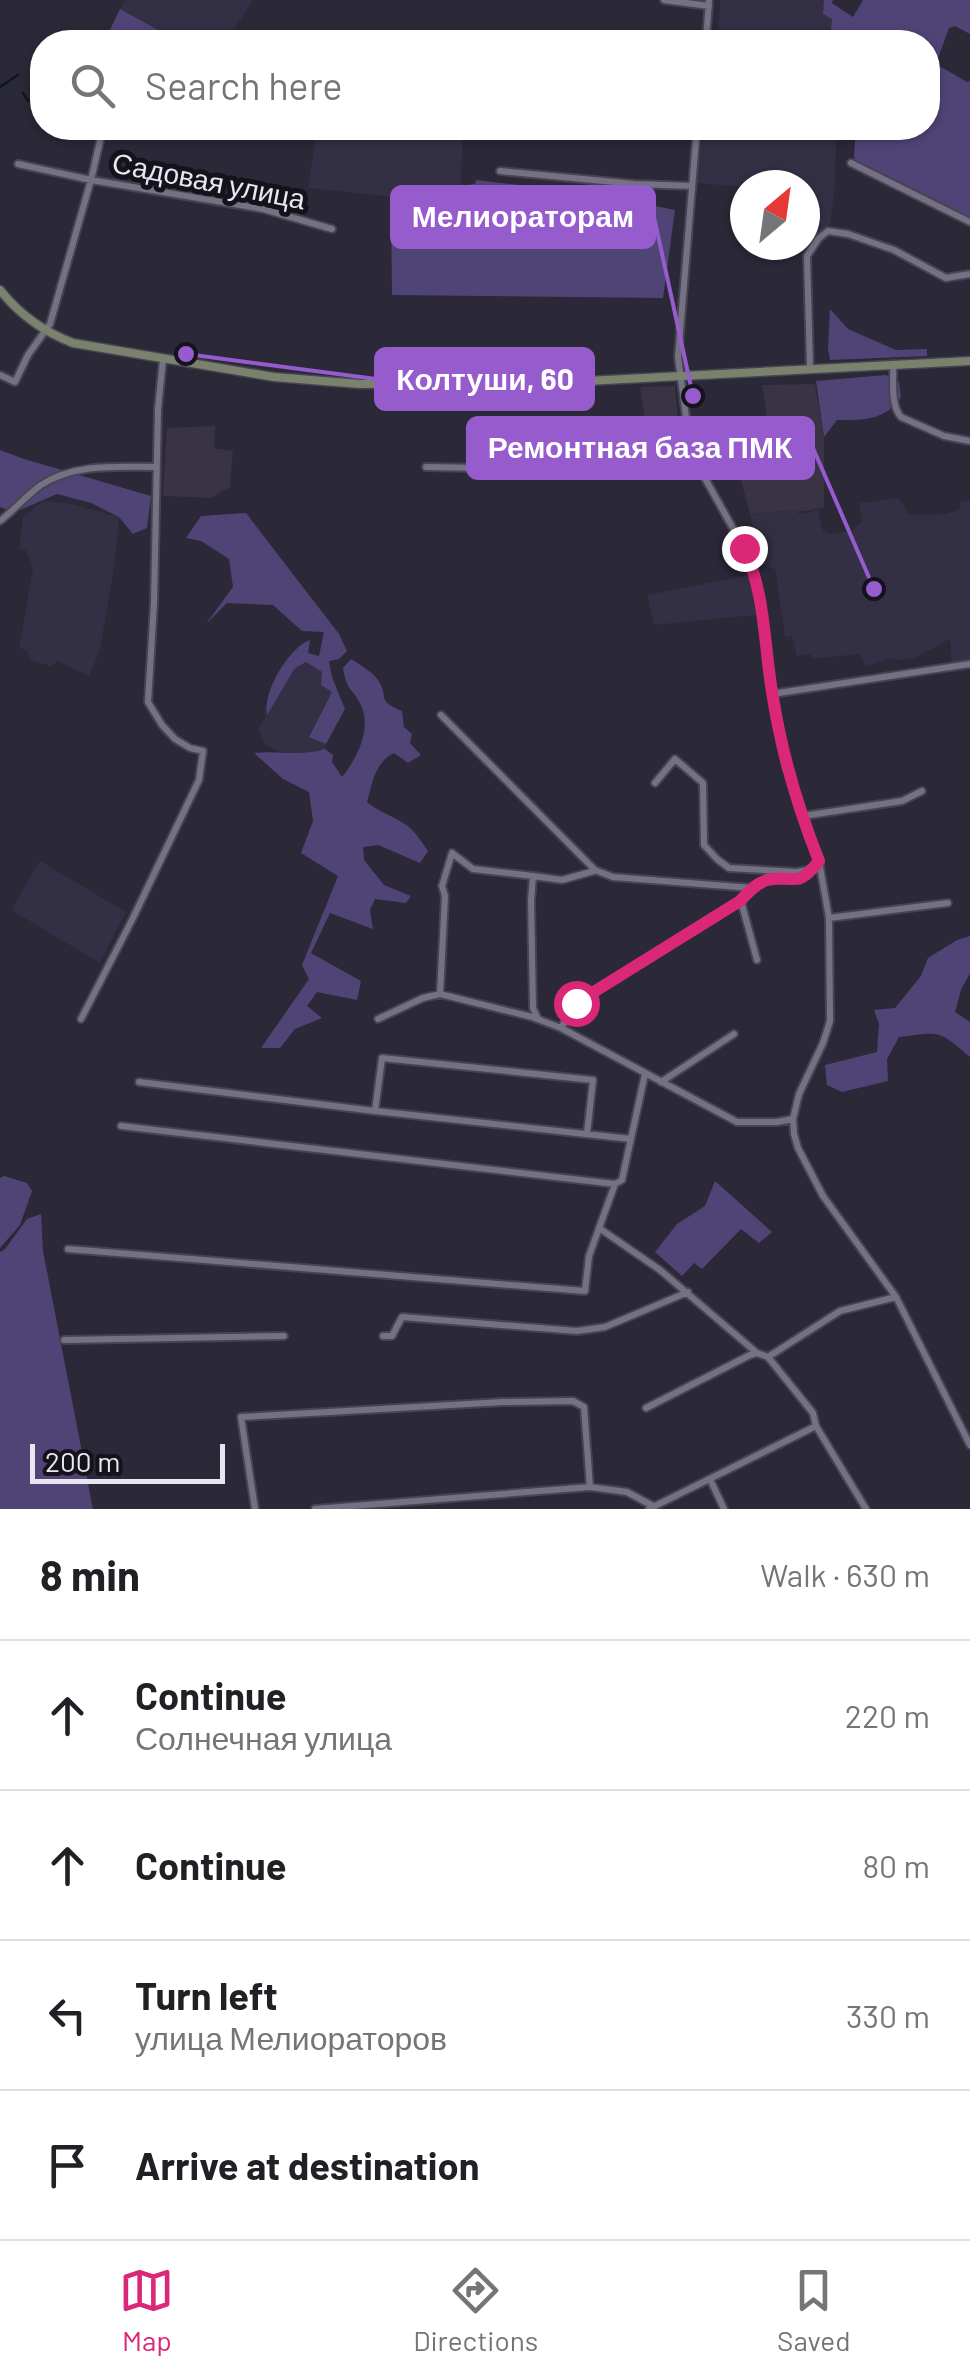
<!DOCTYPE html>
<meta charset="utf-8">
<style>
body{margin:0;font-family:Barlow,sans-serif;background:#f2f2f2;color:#202124}
.compass{position:absolute;left:730px;top:170px;width:90px;height:90px;border-radius:50%;background:#fff;box-shadow:0 2px 8px #0004;rotate:29deg}
.scale{position:absolute;left:30px;bottom:25px;width:195px;box-sizing:border-box;padding-left:10px;border:5px solid #e8e7f1;border-top:0;font-size:28px;line-height:35px;white-space:nowrap;color:#e8e7f1;-webkit-text-stroke:8px #14121a;paint-order:stroke}
.stop{position:absolute;width:30px;height:30px;margin:-22px;border:8px solid #db2777;border-radius:50%;background:#fff}
.stop.end{background:#db2777;border-color:#fff;box-shadow:0 2px 10px #0008}
.list{margin:0;padding:0;list-style:none}
h2{display:flex;justify-content:space-between;align-items:center;height:130px;margin:0;padding:0 40px;font-size:42px}
h2 small{font-size:32px;font-weight:400;color:#757577}
.list li{display:grid;grid-template-columns:65px 1fr auto;gap:30px;align-items:center;box-sizing:border-box;height:150px;padding:0 40px;border-top:2px solid #e0e0e0}
.list b{display:block;font-size:38px;white-space:nowrap}
.list p{margin:0;font-size:32px;white-space:nowrap;color:#757577}
.list em{font-size:32px;font-style:normal;color:#757577}
.icon{flex:none;width:55px;height:55px;fill:none;stroke:currentColor;stroke-width:2;stroke-linecap:round;stroke-linejoin:round}
.map{position:relative;flex:none;width:970px;height:1509px;overflow:hidden}
.search{position:absolute;background:#fff;box-shadow:0 2px 8px #0004;left:30px;right:30px;top:30px;height:110px;display:flex;align-items:center;gap:25px;box-sizing:border-box;padding:0 35px;border-radius:40px;color:#757577;font-size:38px}
.sheet{height:730px;background:#fff}
nav{display:flex;justify-content:space-around;align-items:center;box-sizing:border-box;height:140px;border-top:2px solid #e0e0e0;background:#fff;font-size:28px;color:#757577}
nav a{display:grid;justify-items:center;gap:5px}
nav .on{color:#db2777}
.map>svg:first-child{display:block}
.commercial{fill:#393344}
.built{fill:#332f45}
.green{fill:#504477}
.lines{fill:none;stroke-linecap:round;stroke-linejoin:round}
.stream{stroke:#09181b;stroke-width:2.5}
.minor-casing{stroke:#474451;stroke-width:10}
.secondary-casing{stroke:#474451;stroke-width:11}
.minor{stroke:#747184;stroke-width:6}
.secondary{stroke:#7a826d;stroke-width:8}
.route{stroke:#db2777;stroke-width:12}
.labels{text-anchor:middle;dominant-baseline:central;stroke-width:10;stroke-linejoin:round;paint-order:stroke}
.street-label{font-size:28px;fill:#e8e7f1;stroke:#14121a}
.leader{fill:none;stroke:#965bcc;stroke-width:4}
.callout-dot{fill:#965bcc;stroke:#14121a;stroke-width:4}
.callout{fill:#965bcc;stroke:#965bcc;stroke-width:4}
.callout-label{font-size:30px;text-anchor:middle;font-weight:bold;fill:#fff}
</style>
<div class="map">
<svg width="970" height="1509" viewBox="0 0 970 1509">
<rect width="100%" height="100%" fill="#2b2838"/>
<path class="commercial" d="M 815,384 L 824,437 L 824,508 L 797,512 L 796,510 L 750,514 L 739,473 L 773,454 L 762,385 Z
M 675,386 L 679,437 L 648,440 L 640,387 Z
M 215,426 L 214,448 L 233,451 L 230,487 L 211,498 L 163,496 L 167,428 Z"/>
<path class="built" d="M 125,0 L 253,0 L 226,42 L 180,42 L 120,9 Z
M 720,0 L 825,0 L 846,42 L 718,42 Z
M 317,128 L 463,128 L 460,204 L 308,188 Z
M 704,128 L 842,128 L 836,142 L 835,186 L 830,224 L 805,250 L 759,247 L 759,245 L 805,245 L 805,185 L 745,185 L 745,187 L 696,183 Z
M 899,498 L 909,515 L 946,514 L 960,509 L 961,501 L 970,501 L 970,663 L 952,667 L 950,639 L 915,658 L 905,660 L 889,659 L 867,666 L 859,654 L 812,659 L 810,654 L 797,656 L 792,636 L 785,637 L 775,569 L 762,564 L 750,514 L 796,510 L 799,514 L 818,510 L 823,531 L 833,534 L 852,531 L 862,521 L 859,503 Z
M 43,501 L 68,503 L 119,517 L 115,561 L 100,650 L 89,676 L 57,661 L 51,666 L 29,660 L 27,651 L 19,648 L 33,568 L 26,550 L 19,549 L 23,517 Z
M 749,575 L 756,615 L 654,625 L 647,595 Z
M 306,662 L 322,672 L 332,692 L 309,737 L 326,744 L 325,749 L 307,754 L 291,754 L 275,750 L 266,745 L 258,729 L 295,668 Z
M 40,861 L 126,912 L 100,963 L 11,910 Z"/>
<path class="green" d="M 824,0 L 833,0 L 832,3 L 853,17 L 863,0 L 970,0 L 970,34 L 955,26 L 949,28 L 936,64 L 967,82 L 970,81 L 970,219 L 856,163 L 854,156 L 856,128 L 928,128 L 928,42 L 876,42 L 872,40 L 863,42 L 771,42 L 771,34 L 830,39 L 832,19 L 823,14 Z
M 120,9 L 180,42 L 104,42 Z
M 476,180 L 597,194 L 675,210 L 663,298 L 392,295 L 391,206 L 394,203 L 458,209 L 467,185 L 475,184 Z
M 830,309 L 848,329 L 896,350 L 927,349 L 927,356 L 830,360 L 828,348 Z
M 886,375 L 899,382 L 901,397 C 884,421 865,420 837,420 L 824,437 L 816,381 Z
M 0,450 L 24,459 L 151,496 L 147,528 L 133,534 L 119,517 L 91,503 L 57,494 L 15,512 L 0,507 Z
M 246,513 L 339,634 L 347,651 L 339,659 L 329,661 L 332,677 L 345,709 L 326,744 L 309,737 L 332,692 L 321,685 L 322,672 L 306,662 L 295,668 L 267,715 C 262,693 289,647 310,640 L 308,653 L 319,656 L 324,632 L 302,631 L 273,605 L 227,603 L 206,624 L 233,587 L 229,559 L 201,541 L 186,538 L 201,516 Z
M 351,659 C 359,664 373,672 378,680 C 390,698 375,700 402,711 L 404,727 L 412,734 L 410,743 L 421,755 L 408,763 L 394,753 C 375,762 372,784 367,802 C 379,812 393,816 405,824 C 415,831 421,841 428,851 L 420,863 L 378,845 L 363,847 L 364,860 L 384,885 L 411,896 L 406,903 L 375,899 L 370,910 L 373,929 L 330,913 L 311,953 L 361,981 L 357,1000 L 317,992 L 307,1006 L 322,1018 L 295,1029 L 280,1048 L 261,1048 L 309,979 L 302,965 L 338,876 L 301,853 L 313,821 L 309,792 L 283,779 L 254,753 C 281,750 298,757 325,749 L 333,755 L 332,762 L 342,777 C 357,758 373,728 360,703 C 351,686 347,692 343,668 Z
M 970,936 L 970,973 L 961,990 L 955,1012 L 970,1022 L 970,1057 C 938,1029 939,1032 899,1037 L 887,1059 L 888,1081 L 842,1092 L 827,1085 L 825,1065 L 877,1052 L 879,1024 L 874,1010 L 895,1008 L 921,976 L 928,958 L 957,940 Z
M 4,1176 L 27,1183 L 32,1191 L 20,1225 L 0,1248 L 0,1178 Z
M 715,1181 L 772,1232 L 759,1243 L 741,1229 L 702,1269 L 694,1263 L 682,1276 L 655,1252 L 677,1224 L 705,1206 Z
M 41,1214 L 43,1251 L 93,1509 L 0,1509 L 0,1252 L 5,1249 L 27,1219 Z"/>
<g class="lines">
<path class="stream" d="M 0,87 L 18,75
M 23,93 L 28,101 L 42,96
M 157,128 L 193,129"/>
<g class="minor-casing">
<path id="minor" d="M 664,0 L 709,6
M 706,42 L 709,0
M 697,128 L 678,357 L 686,417 L 697,464 L 744,548 L 755,576 L 763,618 L 772,694 L 786,766 L 819,861 L 829,918 L 830,1021 L 823,1043 L 799,1094 L 793,1119 L 794,1134 L 798,1148 L 823,1196 L 896,1297 L 970,1445
M 851,163 L 970,222
M 18,164 L 91,180 L 263,209 L 332,229
M 500,171 L 635,184 L 692,186
M 893,364 C 894,381 890,404 901,417 L 944,436 L 970,441
M 810,367 L 807,256 L 819,238 L 828,231 L 848,234 L 894,250 L 946,278 L 970,274
M 0,375 L 15,382 L 28,355 L 50,324 L 91,180 L 103,128
M 426,467 L 540,469 L 692,451
M 0,521 C 14,510 26,496 41,485 C 75,463 118,467 156,467
M 772,694 L 970,664
M 441,715 L 595,870 L 613,877 L 752,888 L 741,901 L 576,1003 L 561,1028
M 655,783 L 675,759 L 703,783 L 704,845 L 717,859 L 729,868 L 797,872 L 813,869 L 818,862
M 803,816 L 902,801 L 922,791
M 533,876 L 473,869 L 452,853 L 442,886 L 445,896 L 440,994 L 532,1017 L 561,1028 L 737,1122 L 777,1122 L 793,1119
M 752,888 L 766,880 L 799,880 L 811,871
M 741,901 L 757,960
M 829,918 L 948,903
M 81,1019 L 133,918 L 199,780 L 203,751 L 190,748 L 175,739 L 162,725 L 148,702 L 154,603 L 158,409 L 163,359
M 378,1019 L 423,998 L 440,994
M 538,1019 L 533,1008 L 531,901 L 533,876 L 562,880 L 594,871
M 139,1082 L 375,1111 L 631,1139
M 661,1082 L 734,1034
M 375,1111 L 382,1058 L 593,1080 L 587,1134
M 121,1126 L 615,1184
M 599,1228 L 660,1270 L 757,1353
M 68,1249 L 585,1291 L 589,1256 L 615,1184 L 622,1180 L 645,1074
M 383,1336 L 392,1336 L 402,1317 L 577,1331 L 605,1327 L 688,1292
M 64,1340 L 284,1336
M 768,1357 L 813,1413 L 816,1426 L 866,1509
M 768,1357 L 840,1311 L 896,1297
M 646,1408 L 750,1355 L 757,1353 L 768,1357
M 710,1479 L 724,1509
M 255,1509 L 241,1417 L 503,1402 L 573,1401 L 584,1407 L 590,1487
M 315,1509 L 590,1487 L 627,1492 L 653,1506
M 649,1509 L 816,1426"/>
</g>
<g class="secondary-casing">
<path id="secondary" d="M 0,290 C 19,314 44,332 73,343 L 274,377 L 360,384 L 567,382 L 970,361"/>
</g>
<use href="#minor" class="minor"/>
<use href="#secondary" class="secondary"/>
</g>
<g class="lines">
<path class="route" d="M 576,1003 L 740,901 C 748,893 756,883 767,880 C 796,874 796,890 819,861 C 798,808 782,754 773,698 C 764,648 766,595 744,548"/>
</g>
<g class="labels">
<g class="street-label">
<text transform="translate(209 180) rotate(11)">Садовая улица</text>
</g>
</g>
<path class="leader" d="M693 396L654 217M186 354L376 379M874 589L813 448"/>
<g class="callout-dot">
<circle cx="693" cy="396" r="10"/>
<circle cx="186" cy="354" r="10"/>
<circle cx="874" cy="589" r="10"/>
</g>
<g class="callout">
<rect x="392" y="187" width="262" height="60" rx="10"/>
<rect x="376" y="349" width="217" height="60" rx="10"/>
<rect x="468" y="418" width="345" height="60" rx="10"/>
</g>
<g class="callout-label">
<text x="523" y="227">Мелиораторам</text>
<text x="485" y="390">Колтуши, 60</text>
<text x="640" y="458">Ремонтная база ПМК</text>
</g>
</svg>
<svg class="compass" viewBox="-18 -18 36 36"><path d="M0-13l5 13h-10z" fill="#e53935"/><path d="M0 13l5-13h-10z" fill="#757577"/></svg>
<div class="scale">200 m</div>
<div class="stop" style="left:576px;top:1003px"></div>
<div class="stop end" style="left:744px;top:548px"></div>
<div class="search"><svg class="icon" aria-label="search" viewBox="0 0 24 24"><circle cx="10" cy="10" r="6"/><path d="M15 15l6 6"/></svg>Search here</div>
</div>
<section class="sheet">
<h2>8 min<small>Walk · 630 m</small></h2>
<ul class="list">
<li><svg class="icon" aria-label="ahead" viewBox="0 0 24 24"><path d="M12 20V5M6 11l6-6 6 6"/></svg><div><b>Continue</b><p>Солнечная улица</p></div><em>220 m</em></li>
<li><svg class="icon" aria-label="ahead" viewBox="0 0 24 24"><path d="M12 20V5M6 11l6-6 6 6"/></svg><div><b>Continue</b></div><em>80 m</em></li>
<li><svg class="icon" aria-label="left" viewBox="0 0 24 24"><path d="M17 20v-9H6M10 6l-5 5 5 5"/></svg><div><b>Turn left</b><p>улица Мелиораторов</p></div><em>330 m</em></li>
<li><svg class="icon" aria-label="arrive" viewBox="0 0 24 24"><path d="M6 21V4h12l-3 4 3 4H6"/></svg><div><b>Arrive at destination</b></div></li>
</ul>
</section>
<nav>
<a class="on"><svg class="icon" aria-label="map" viewBox="0 0 24 24"><path d="M3 6l6-2 6 2 6-2v14l-6 2-6-2-6 2zM9 4v14M15 6v14"/></svg>Map</a>
<a><svg class="icon" aria-label="directions" viewBox="0 0 24 24"><path d="M12 3l9 9-9 9-9-9zM9 14v-3h6M13 9l2 2-2 2"/></svg>Directions</a>
<a><svg class="icon" aria-label="saved" viewBox="0 0 24 24"><path d="M7 4h10v16l-5-4-5 4z"/></svg>Saved</a>
</nav>
